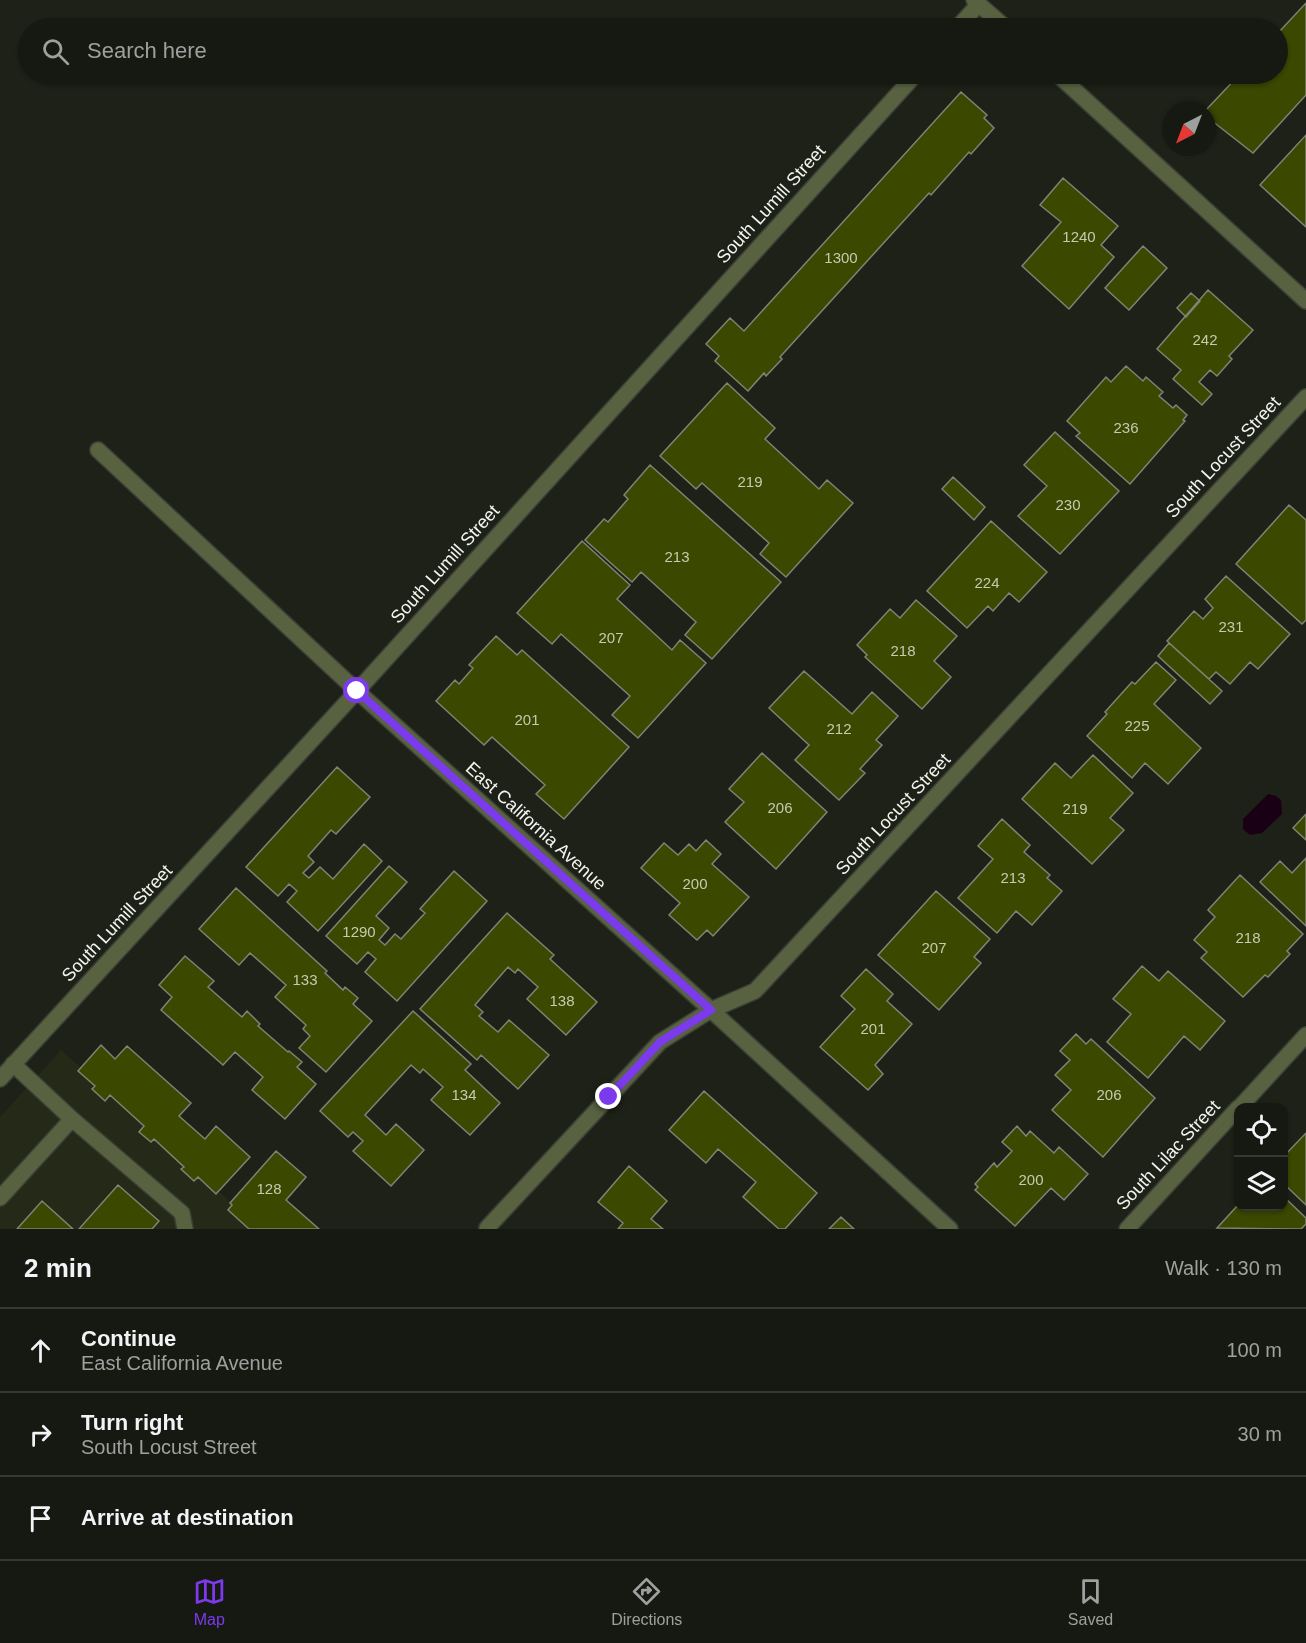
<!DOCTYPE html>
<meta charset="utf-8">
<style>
body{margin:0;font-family:Arial,sans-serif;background:#23261f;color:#f1f3f6}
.controls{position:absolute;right:18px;bottom:18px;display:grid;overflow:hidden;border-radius:12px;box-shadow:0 2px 4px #0004}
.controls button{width:54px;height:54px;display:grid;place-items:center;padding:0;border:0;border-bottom:2px solid #353831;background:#161911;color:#f1f3f6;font:30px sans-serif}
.compass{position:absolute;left:1162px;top:102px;width:54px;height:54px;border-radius:50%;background:#161911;box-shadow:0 2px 4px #0004;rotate:222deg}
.stop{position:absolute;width:18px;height:18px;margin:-14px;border:4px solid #7c3aed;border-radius:50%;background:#fff}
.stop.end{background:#7c3aed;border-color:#fff;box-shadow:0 2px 6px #0008}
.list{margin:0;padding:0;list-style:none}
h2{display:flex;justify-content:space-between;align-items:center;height:78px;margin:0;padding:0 24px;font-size:26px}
h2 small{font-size:20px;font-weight:400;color:#9ea09f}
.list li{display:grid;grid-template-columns:39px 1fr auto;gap:18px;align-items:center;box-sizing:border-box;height:84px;padding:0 24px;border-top:2px solid #353831}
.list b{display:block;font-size:22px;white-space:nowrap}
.list p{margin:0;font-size:20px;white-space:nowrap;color:#9ea09f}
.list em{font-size:20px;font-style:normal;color:#9ea09f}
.icon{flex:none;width:33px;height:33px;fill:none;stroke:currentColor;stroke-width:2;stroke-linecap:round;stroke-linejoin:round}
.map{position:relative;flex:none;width:1306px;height:1229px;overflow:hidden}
.search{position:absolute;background:#161911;box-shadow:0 2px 4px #0004;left:18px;right:18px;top:18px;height:66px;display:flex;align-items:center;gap:15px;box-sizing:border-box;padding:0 21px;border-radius:33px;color:#9ea09f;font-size:22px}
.sheet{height:330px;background:#161911}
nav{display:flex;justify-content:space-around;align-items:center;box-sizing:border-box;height:84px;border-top:2px solid #353831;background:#161911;font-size:16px;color:#9ea09f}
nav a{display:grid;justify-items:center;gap:3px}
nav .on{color:#7c3aed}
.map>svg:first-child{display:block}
.built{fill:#242918}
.water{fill:#1a0014}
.building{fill:#3a4800;stroke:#7f8376;stroke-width:1.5}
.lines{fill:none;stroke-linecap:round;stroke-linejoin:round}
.service-casing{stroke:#3c3f35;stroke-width:18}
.minor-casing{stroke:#3c3f35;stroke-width:18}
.service{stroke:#586241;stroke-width:15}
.minor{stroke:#586241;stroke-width:15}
.route{stroke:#7c3aed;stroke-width:8}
.labels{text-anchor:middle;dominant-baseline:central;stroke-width:4.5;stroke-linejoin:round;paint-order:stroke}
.number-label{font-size:15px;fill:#c5cab2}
.street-label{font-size:18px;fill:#f3f5ee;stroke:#1e2117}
</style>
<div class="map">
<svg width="1306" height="1229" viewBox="0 0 1306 1229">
<rect width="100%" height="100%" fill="#1e2117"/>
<path class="built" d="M 61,1050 L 261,1229 L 0,1229 L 0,1117 Z"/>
<path class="water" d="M 1268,794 L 1276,796 L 1281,800 L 1282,814 L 1262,833 L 1250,835 L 1243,829 L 1243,819 Z"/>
<path class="building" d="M 1306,3 L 1306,95 L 1253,153 L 1207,117 L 1207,111 L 1205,111 L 1240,74 L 1278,74 L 1278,33 Z
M 961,92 L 987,115 L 984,118 L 994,128 L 971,154 L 969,152 L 931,195 L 929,193 L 780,357 L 782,359 L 766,376 L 764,373 L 748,391 L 715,361 L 719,356 L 706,344 L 730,318 L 744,331 Z
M 1306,135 L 1306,227 L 1260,185 Z
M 1063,178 L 1118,226 L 1101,245 L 1114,257 L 1069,309 L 1022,266 L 1061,222 L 1040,205 Z
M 1143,246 L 1167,268 L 1129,310 L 1105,288 Z
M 1208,290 L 1253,330 L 1229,356 L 1232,359 L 1217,376 L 1210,370 L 1199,382 L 1212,394 L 1202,405 L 1173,379 L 1181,370 L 1157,349 Z
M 1191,293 L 1200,301 L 1186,317 L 1177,308 Z
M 1126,366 L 1143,381 L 1146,377 L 1163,392 L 1159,396 L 1173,408 L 1176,405 L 1187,415 L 1183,420 L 1185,421 L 1130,484 L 1076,436 L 1080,433 L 1067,421 L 1106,377 L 1111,382 Z
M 727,383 L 775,428 L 765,439 L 819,489 L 827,480 L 853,503 L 786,577 L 760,554 L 769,543 L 702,483 L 696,489 L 660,456 Z
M 1055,432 L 1119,491 L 1060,554 L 1018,516 L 1047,486 L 1024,465 Z
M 650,465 L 781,582 L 712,659 L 685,635 L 696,622 L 641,572 L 632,582 L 585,540 L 604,519 L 608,522 L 628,499 L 624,495 Z
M 953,477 L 985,507 L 974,520 L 942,489 Z
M 1289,505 L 1306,520 L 1306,620 L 1302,624 L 1236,564 Z
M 991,521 L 1047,572 L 1019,602 L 1009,593 L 993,611 L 988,606 L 967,628 L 927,591 Z
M 582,541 L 630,585 L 617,599 L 672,650 L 680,640 L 706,663 L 638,738 L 612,715 L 630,696 L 561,634 L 552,644 L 517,613 Z
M 1226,576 L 1290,634 L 1258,669 L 1250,662 L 1230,684 L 1216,672 L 1209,679 L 1167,641 L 1194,611 L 1203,619 L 1213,608 L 1205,599 Z
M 916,600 L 957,636 L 934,661 L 951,677 L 922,709 L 865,657 L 867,655 L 857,645 L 890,609 L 900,618 Z
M 496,636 L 517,655 L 522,650 L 629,747 L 564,819 L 536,794 L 545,785 L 492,737 L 484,745 L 436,701 L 455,680 L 459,684 L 473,668 L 469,665 Z
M 1169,643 L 1222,691 L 1210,704 L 1158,656 Z
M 1156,662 L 1176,680 L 1154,704 L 1201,748 L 1168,784 L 1145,763 L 1132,778 L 1087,736 L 1107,714 L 1105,712 L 1132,682 L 1135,684 Z
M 804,671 L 852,714 L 872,692 L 898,716 L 876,740 L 882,745 L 860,769 L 865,773 L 839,800 L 795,760 L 809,745 L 769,708 Z
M 762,753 L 827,812 L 776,869 L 725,822 L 744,802 L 729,789 Z
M 1093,755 L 1133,793 L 1110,818 L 1124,830 L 1092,864 L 1022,799 L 1055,763 L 1071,778 Z
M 337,767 L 370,797 L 336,834 L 331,830 L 308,856 L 314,862 L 303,873 L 309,878 L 320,867 L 333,879 L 364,844 L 382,861 L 318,931 L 287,902 L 297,891 L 289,884 L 278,896 L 246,867 Z
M 1306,814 L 1306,840 L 1293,828 Z
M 1002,819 L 1030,845 L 1024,852 L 1050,875 L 1047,878 L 1062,891 L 1032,925 L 1016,911 L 997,933 L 958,898 L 993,859 L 978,846 Z
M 706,840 L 721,854 L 712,864 L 749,897 L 713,936 L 707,930 L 697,940 L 669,915 L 680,903 L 641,868 L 664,843 L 678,855 L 689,844 L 696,851 Z
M 1306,858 L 1306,926 L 1260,882 L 1280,861 L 1292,873 Z
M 389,866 L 407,882 L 376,916 L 389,928 L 379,940 L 385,945 L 395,934 L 401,939 L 425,913 L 420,909 L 454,871 L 487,901 L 397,1001 L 365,972 L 376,959 L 368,952 L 357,964 L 326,936 Z
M 1240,875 L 1303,934 L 1287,951 L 1290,954 L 1268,977 L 1265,975 L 1243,997 L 1201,958 L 1207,952 L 1194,940 L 1215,917 L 1208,910 Z
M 236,888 L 327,971 L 325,973 L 343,990 L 345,987 L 358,998 L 353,1004 L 372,1021 L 326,1072 L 299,1048 L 310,1036 L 303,1029 L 306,1025 L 275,997 L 286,985 L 250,953 L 239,965 L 199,929 Z
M 936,891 L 990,939 L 974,957 L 981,963 L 939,1010 L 878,955 Z
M 507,913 L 554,955 L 550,959 L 597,1002 L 566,1035 L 527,999 L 538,987 L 518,969 L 515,973 L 508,967 L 475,1005 L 483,1012 L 479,1016 L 498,1032 L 509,1020 L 549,1055 L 518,1089 L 481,1055 L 477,1060 L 420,1009 Z
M 185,956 L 214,981 L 208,987 L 242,1017 L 247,1011 L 260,1024 L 258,1026 L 288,1052 L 289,1051 L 302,1062 L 297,1067 L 316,1084 L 285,1119 L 252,1090 L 263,1077 L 235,1052 L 223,1065 L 161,1010 L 172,997 L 159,985 Z
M 1142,966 L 1159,981 L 1168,971 L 1225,1021 L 1200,1050 L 1184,1036 L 1148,1078 L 1107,1042 L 1131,1014 L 1113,999 Z
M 866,969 L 893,994 L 887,1001 L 912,1024 L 875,1065 L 883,1074 L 868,1090 L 820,1047 L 855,1009 L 841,996 Z
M 413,1011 L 471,1064 L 465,1070 L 500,1103 L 470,1135 L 431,1100 L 443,1087 L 423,1069 L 420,1073 L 411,1065 L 365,1115 L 386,1135 L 396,1124 L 424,1150 L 391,1186 L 353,1151 L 363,1141 L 353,1132 L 348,1137 L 320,1111 Z
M 1076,1034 L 1086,1044 L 1091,1039 L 1155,1098 L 1103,1157 L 1052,1110 L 1071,1090 L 1055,1075 L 1070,1060 L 1060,1051 Z
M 101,1045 L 115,1059 L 127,1046 L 191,1103 L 179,1116 L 205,1139 L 216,1126 L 250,1157 L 216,1194 L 198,1177 L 194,1181 L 181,1169 L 184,1167 L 154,1139 L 151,1142 L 139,1132 L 144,1126 L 110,1095 L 105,1101 L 92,1089 L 95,1086 L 78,1071 Z
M 704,1091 L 817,1193 L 785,1229 L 779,1229 L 743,1197 L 756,1182 L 718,1149 L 706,1163 L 669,1130 Z
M 1017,1126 L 1026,1136 L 1030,1131 L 1054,1153 L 1059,1147 L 1088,1174 L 1064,1200 L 1051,1188 L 1015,1226 L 975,1190 L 978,1187 L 975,1184 L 994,1163 L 997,1167 L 1012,1151 L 1002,1142 Z
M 1306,1133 L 1306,1205 L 1284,1184 L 1284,1156 Z
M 276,1151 L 306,1177 L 286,1200 L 319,1229 L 249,1229 L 228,1210 L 232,1205 L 230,1203 Z
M 629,1166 L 667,1201 L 651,1219 L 663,1229 L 618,1229 L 623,1223 L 598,1202 Z
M 118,1185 L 159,1221 L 152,1229 L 79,1229 Z
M 1284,1197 L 1306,1218 L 1306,1224 L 1301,1229 L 1217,1228 L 1238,1205 L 1238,1206 L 1284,1206 Z
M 42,1201 L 73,1229 L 17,1229 Z
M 841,1217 L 854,1229 L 829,1229 Z"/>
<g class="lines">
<g class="service-casing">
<path id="service" d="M 13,1064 L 72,1119 L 182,1213 L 185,1229
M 0,1198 L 72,1119"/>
</g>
<g class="minor-casing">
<path id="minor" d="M 974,0 L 1006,28
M 957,28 L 979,4
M 1057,74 L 1306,301
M 98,450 L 357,691 L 711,1010 L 950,1229
M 0,1079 L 357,691 L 916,74
M 1239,1108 L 1306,1035
M 487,1228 L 660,1042 L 711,1010 L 755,991 L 1306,397
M 1127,1229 L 1238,1108"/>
</g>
<use href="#service" class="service"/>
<use href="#minor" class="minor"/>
</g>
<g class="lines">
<path class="route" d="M 357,691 L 711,1010 L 660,1042 L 609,1097"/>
</g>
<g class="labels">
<g class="number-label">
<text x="1079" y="236">1240</text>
<text x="841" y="257">1300</text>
<text x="1205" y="339">242</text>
<text x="1126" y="427">236</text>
<text x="750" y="481">219</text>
<text x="1068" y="504">230</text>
<text x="677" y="556">213</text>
<text x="987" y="582">224</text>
<text x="1231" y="626">231</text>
<text x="611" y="637">207</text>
<text x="903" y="650">218</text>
<text x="527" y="719">201</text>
<text x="1137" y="725">225</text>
<text x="839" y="728">212</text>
<text x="780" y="807">206</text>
<text x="1075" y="808">219</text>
<text x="1013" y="877">213</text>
<text x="695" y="883">200</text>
<text x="359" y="931">1290</text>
<text x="1248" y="937">218</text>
<text x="934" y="947">207</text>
<text x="305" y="979">133</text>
<text x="562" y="1000">138</text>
<text x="873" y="1028">201</text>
<text x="464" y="1094">134</text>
<text x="1109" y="1094">206</text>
<text x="1031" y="1179">200</text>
<text x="269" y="1188">128</text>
</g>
<g class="street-label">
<text transform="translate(771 204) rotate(-48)">South Lumill Street</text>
<text transform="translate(1223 457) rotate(-47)">South Locust Street</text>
<text transform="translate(445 564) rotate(-48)">South Lumill Street</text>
<text transform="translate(893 814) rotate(-47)">South Locust Street</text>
<text transform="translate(536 826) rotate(42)">East California Avenue</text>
<text transform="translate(117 923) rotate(-47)">South Lumill Street</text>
<text transform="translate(1168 1155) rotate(-47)">South Lilac Street</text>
</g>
</g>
</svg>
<div class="controls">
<button><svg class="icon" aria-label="locate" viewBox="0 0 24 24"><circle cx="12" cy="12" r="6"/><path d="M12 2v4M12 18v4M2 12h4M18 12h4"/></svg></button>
<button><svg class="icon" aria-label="layers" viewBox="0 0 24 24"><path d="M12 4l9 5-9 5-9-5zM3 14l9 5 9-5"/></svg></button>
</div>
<svg class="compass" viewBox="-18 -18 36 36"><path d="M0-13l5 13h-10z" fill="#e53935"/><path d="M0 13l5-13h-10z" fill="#9ea09f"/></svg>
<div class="stop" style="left:357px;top:691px"></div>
<div class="stop end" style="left:609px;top:1097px"></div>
<div class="search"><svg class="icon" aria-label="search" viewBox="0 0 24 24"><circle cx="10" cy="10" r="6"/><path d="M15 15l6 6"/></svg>Search here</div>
</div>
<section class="sheet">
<h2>2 min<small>Walk · 130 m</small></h2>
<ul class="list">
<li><svg class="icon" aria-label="ahead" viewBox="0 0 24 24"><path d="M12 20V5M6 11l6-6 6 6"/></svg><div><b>Continue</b><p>East California Avenue</p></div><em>100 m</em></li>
<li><svg class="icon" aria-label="right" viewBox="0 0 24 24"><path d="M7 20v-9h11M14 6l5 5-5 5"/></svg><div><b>Turn right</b><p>South Locust Street</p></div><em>30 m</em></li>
<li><svg class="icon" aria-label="arrive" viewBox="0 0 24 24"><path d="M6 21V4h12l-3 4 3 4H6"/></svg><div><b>Arrive at destination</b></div></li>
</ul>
</section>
<nav>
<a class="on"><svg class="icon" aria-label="map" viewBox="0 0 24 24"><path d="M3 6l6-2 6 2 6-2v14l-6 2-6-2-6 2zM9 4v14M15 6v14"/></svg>Map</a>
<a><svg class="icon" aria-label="directions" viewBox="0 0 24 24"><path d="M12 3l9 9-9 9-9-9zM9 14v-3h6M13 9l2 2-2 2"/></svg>Directions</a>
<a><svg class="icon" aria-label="saved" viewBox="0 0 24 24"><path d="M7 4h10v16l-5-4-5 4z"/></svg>Saved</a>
</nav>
